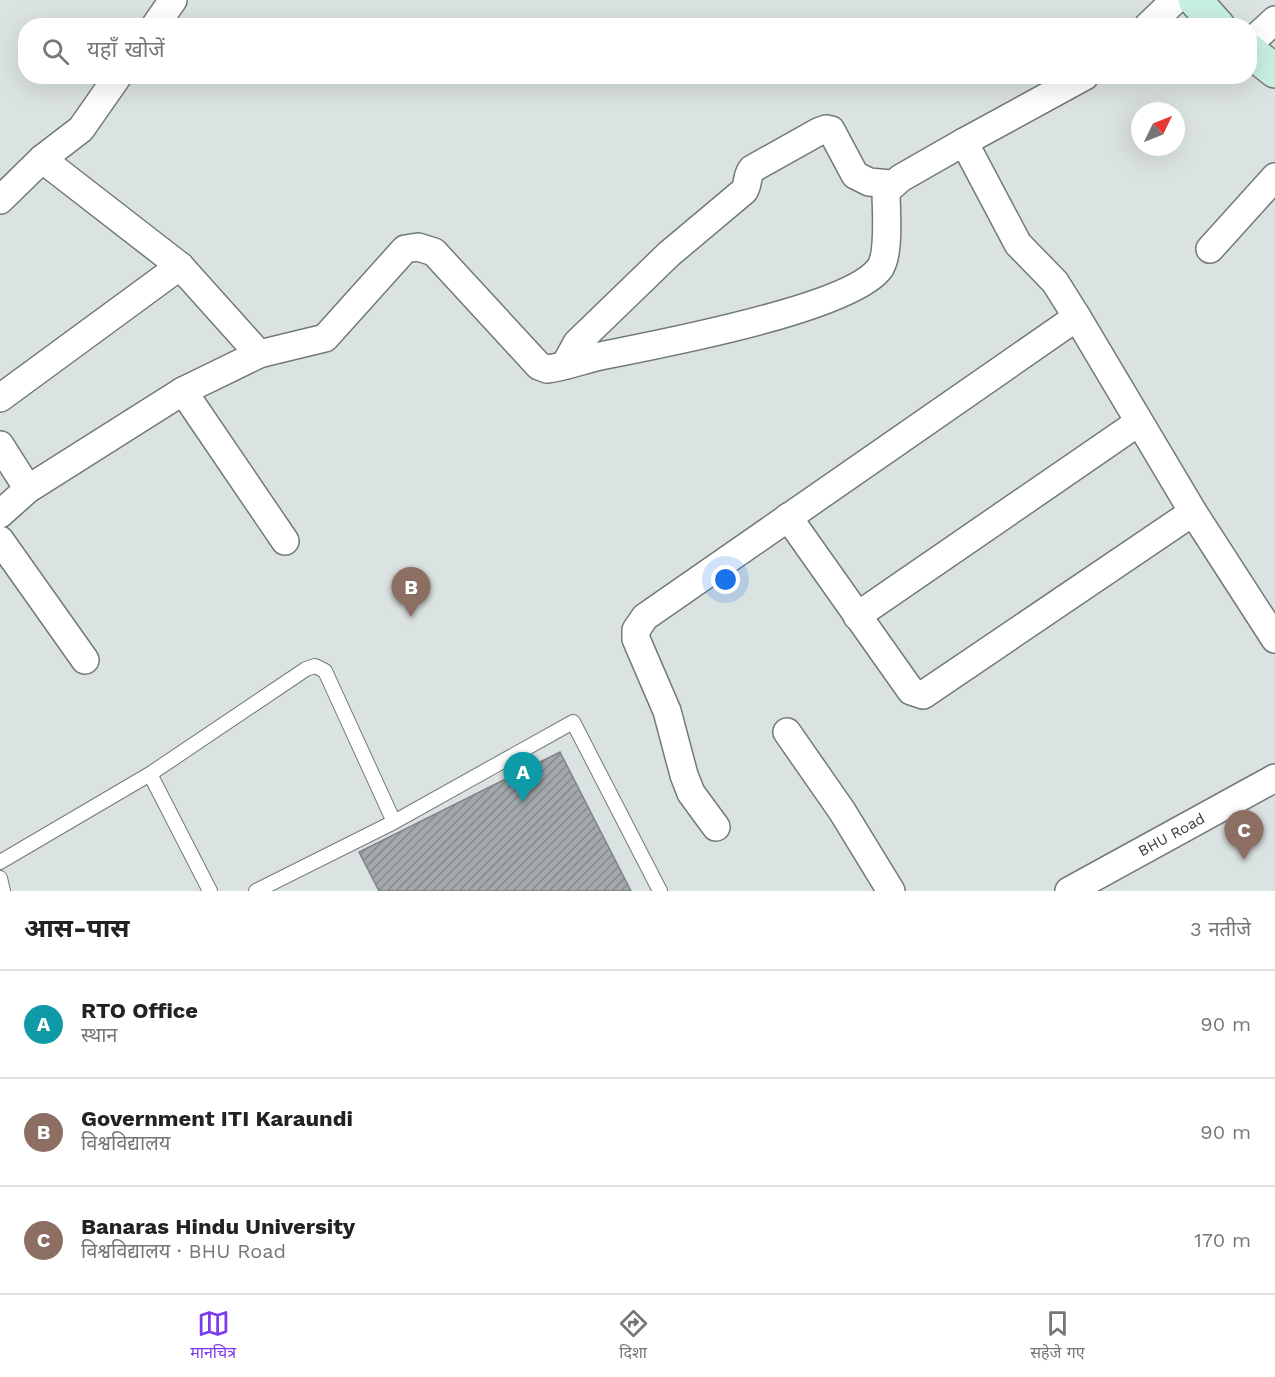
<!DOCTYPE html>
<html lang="hi">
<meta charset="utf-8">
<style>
body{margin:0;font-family:"Work Sans","Noto Sans Devanagari",sans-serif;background:#f6f6f6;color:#222}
.compass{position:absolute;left:1131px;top:102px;width:54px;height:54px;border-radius:50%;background:#fff;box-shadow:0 6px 24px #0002;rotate:47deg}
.you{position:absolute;left:726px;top:580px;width:21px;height:21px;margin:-15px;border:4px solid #fff;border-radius:50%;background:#1a73e8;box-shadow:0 0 0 9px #1a73e833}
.badge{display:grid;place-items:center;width:39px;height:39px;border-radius:50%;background:#7c3aed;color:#fff;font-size:20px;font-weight:700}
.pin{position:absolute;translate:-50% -50px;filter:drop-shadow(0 2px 3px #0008)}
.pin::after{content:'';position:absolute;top:32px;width:21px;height:18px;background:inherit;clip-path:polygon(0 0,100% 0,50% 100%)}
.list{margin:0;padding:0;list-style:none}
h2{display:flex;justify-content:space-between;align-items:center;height:78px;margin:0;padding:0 24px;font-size:26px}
h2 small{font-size:20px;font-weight:400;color:#767676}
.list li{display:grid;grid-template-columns:39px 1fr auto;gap:18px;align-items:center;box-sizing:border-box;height:108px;padding:0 24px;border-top:2px solid #e0e0e0}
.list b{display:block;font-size:22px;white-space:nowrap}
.list p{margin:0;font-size:20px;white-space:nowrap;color:#767676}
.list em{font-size:20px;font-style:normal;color:#767676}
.icon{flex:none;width:33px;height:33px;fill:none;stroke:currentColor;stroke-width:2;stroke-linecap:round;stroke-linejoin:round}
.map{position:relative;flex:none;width:1275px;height:891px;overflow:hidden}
.search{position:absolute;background:#fff;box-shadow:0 6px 24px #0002;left:18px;right:18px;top:18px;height:66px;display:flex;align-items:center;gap:15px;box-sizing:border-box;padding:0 21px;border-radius:24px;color:#767676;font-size:22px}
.sheet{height:402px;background:#fff}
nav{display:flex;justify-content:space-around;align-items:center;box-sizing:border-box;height:84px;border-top:2px solid #e0e0e0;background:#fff;font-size:16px;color:#767676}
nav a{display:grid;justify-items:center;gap:3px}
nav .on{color:#7c3aed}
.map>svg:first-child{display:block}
.building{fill:url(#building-hatch);stroke:#7f8487;stroke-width:1.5}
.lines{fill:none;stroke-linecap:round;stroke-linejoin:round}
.lane-casing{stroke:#727979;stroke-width:16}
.street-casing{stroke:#727979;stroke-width:30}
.secondary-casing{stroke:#727979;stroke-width:36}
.lane{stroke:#fff;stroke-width:14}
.street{stroke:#fff;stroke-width:27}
.secondary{stroke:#c8f0e2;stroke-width:33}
.labels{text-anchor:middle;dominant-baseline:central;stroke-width:4.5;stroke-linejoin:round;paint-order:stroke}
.street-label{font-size:15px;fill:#373a3a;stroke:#e8f0f0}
</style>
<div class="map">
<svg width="1275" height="891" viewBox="0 0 1275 891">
<defs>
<pattern id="building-hatch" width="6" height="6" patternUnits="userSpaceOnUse" patternTransform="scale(1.5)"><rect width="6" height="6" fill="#a2a8ab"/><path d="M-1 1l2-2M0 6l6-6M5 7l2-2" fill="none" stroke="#858a8c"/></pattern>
</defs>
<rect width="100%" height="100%" fill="#dbe2e2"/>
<path class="building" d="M 560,752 L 631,891 L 379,891 L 359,852 Z"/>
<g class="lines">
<g class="lane-casing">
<path id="lane" d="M 150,774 L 210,891
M 0,862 L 150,774 L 306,669 L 315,666 L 325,671 L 394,822
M 0,878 L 3,891
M 256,891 L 394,822 L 573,722 L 660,891"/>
</g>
<g class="street-casing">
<g id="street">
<path d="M 155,26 L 173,0"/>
<path d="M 1148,26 L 1175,0"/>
<path d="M 1250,43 L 1275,20"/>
<path d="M 42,159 L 180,266"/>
<path d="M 0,200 L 42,159 L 81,129 L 118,76"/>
<path d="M 1210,249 L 1275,177"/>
<path d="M 1077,317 L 1055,282 L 1018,244 L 964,142 L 1085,76"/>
<path d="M 259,354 L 183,391 L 285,541"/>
<path d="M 565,365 L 577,343 L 669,254 L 744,191 C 749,184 746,176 752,169 L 818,132 L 826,129 L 831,130 L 855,175 L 869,182 L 891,184"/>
<path d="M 0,398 L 180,266 L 259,354 L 325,338 L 405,249 L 418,247 L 434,252 L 539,366 L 547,369 C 565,367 582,360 600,356 C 655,345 851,309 880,268 C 890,253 886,210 886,191 L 901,178 L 964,142"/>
<path d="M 0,445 L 28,489 L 0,514"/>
<path d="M 28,489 L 183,391"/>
<path d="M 788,517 L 911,691 L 923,695 L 1193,512"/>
<path d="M 0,540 L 85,660"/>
<path d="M 857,616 L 1139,422"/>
<path d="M 787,732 L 842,811 L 891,891"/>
<path d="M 716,827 L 691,793 L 684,775 L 667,711 L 636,639 L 636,630 L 645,617 L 1077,317 L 1193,512 L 1275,639"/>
<path id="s1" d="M 1069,891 L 1275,778"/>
</g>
</g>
<g class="secondary-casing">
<path id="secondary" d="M 1195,0 L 1218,26
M 1250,51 L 1275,71"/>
</g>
<use href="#lane" class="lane"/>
<use href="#street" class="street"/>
<use href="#secondary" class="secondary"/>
</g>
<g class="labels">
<g class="street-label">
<text stroke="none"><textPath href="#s1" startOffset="117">BHU Road</textPath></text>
</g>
</g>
</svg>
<svg class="compass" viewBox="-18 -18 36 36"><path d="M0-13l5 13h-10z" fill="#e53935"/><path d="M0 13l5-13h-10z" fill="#767676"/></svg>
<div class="you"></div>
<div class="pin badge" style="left:523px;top:802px;background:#0f9aa8">A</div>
<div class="pin badge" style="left:411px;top:617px;background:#8d6e63">B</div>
<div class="pin badge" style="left:1244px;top:860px;background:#8d6e63">C</div>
<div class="search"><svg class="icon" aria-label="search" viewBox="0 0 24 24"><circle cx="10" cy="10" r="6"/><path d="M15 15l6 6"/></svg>यहाँ खोजें</div>
</div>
<section class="sheet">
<h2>आस-पास<small>3 नतीजे</small></h2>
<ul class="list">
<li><span class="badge" style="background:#0f9aa8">A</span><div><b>RTO Office</b><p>स्थान</p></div><em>90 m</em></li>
<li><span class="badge" style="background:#8d6e63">B</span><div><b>Government ITI Karaundi</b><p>विश्वविद्यालय</p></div><em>90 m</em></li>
<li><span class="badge" style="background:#8d6e63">C</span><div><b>Banaras Hindu University</b><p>विश्वविद्यालय · BHU Road</p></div><em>170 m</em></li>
</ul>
</section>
<nav>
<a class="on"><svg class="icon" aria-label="map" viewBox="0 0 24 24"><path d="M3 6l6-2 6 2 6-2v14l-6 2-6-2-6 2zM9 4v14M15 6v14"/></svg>मानचित्र</a>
<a><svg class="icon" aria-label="directions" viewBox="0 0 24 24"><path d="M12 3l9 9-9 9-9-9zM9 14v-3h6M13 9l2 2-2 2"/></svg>दिशा</a>
<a><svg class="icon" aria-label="saved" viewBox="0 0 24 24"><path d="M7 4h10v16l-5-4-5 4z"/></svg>सहेजे गए</a>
</nav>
